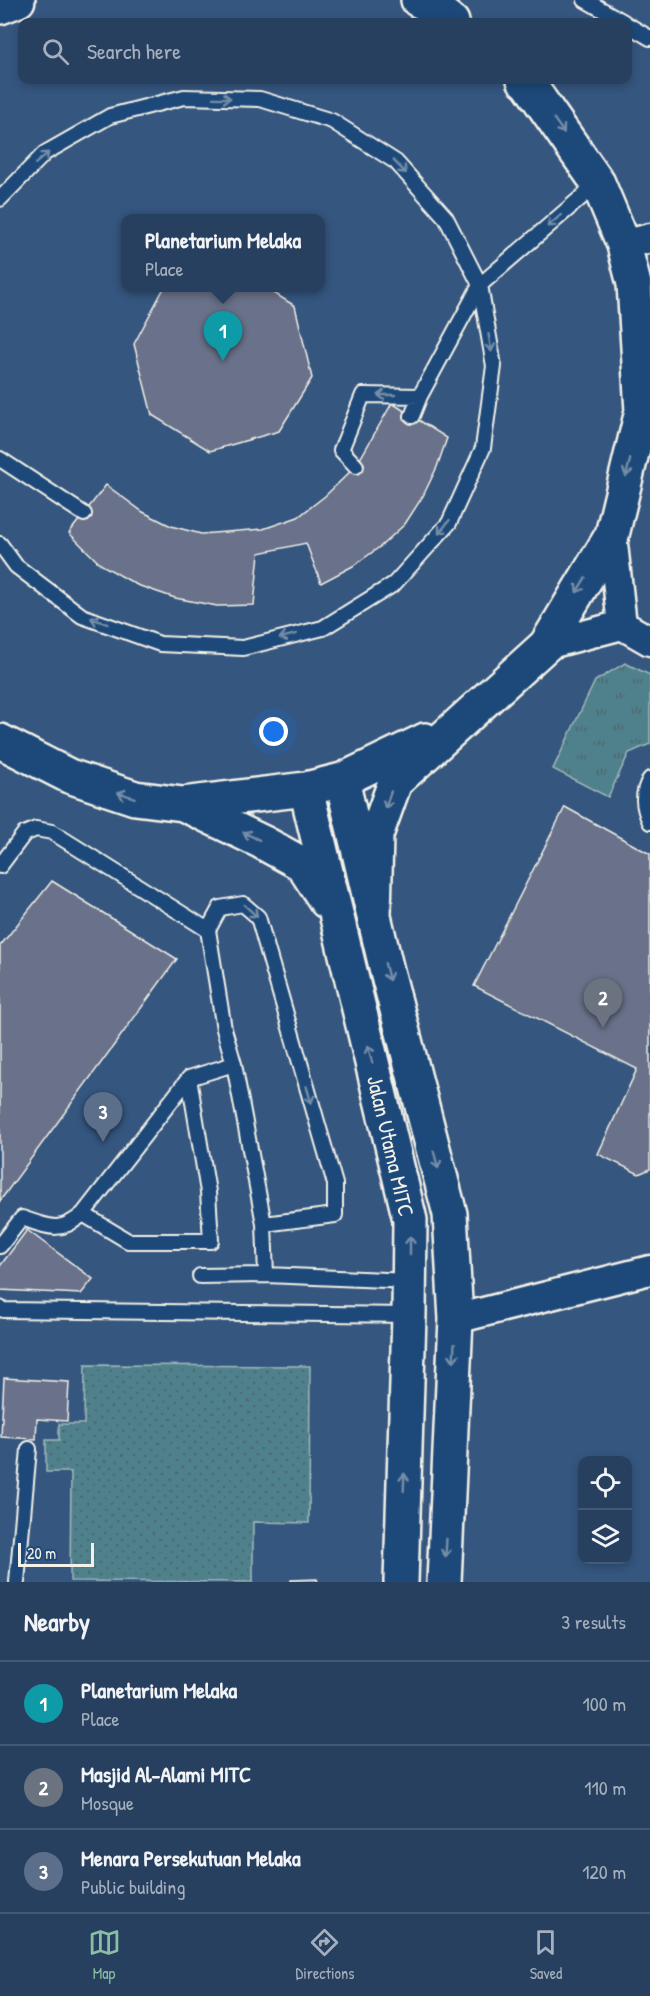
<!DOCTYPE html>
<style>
body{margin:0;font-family:"Patrick Hand",sans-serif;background:#344b68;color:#f1f3f6}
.controls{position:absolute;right:18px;bottom:18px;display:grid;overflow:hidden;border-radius:12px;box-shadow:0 3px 9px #0003}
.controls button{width:54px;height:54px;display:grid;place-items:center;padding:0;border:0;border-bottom:2px solid #445974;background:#28405f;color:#f1f3f6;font:30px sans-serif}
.scale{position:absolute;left:18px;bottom:15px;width:76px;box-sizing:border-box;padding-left:6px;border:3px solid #f4f1e8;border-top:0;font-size:16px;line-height:21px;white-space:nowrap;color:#f4f1e8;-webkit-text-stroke:4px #1f4a7a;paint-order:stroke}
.you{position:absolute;left:274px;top:732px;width:21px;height:21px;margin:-15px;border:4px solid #fff;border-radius:50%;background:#1a73e8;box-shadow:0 0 0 9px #1a73e833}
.badge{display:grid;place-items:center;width:39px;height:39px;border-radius:50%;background:#8abfa5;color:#fff;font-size:20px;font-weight:700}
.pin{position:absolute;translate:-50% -50px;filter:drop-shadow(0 2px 3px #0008)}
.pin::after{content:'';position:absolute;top:32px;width:21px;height:18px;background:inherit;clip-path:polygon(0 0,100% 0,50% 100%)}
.popup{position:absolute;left:121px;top:214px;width:204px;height:78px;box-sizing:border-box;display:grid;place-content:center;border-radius:12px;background:#28405f;filter:drop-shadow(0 2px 4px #0005);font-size:20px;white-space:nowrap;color:#a5afbd}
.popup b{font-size:22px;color:#f1f3f6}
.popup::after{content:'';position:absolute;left:50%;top:100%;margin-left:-12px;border:12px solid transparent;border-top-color:#28405f}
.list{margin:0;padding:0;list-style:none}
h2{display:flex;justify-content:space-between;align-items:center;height:78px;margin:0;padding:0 24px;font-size:26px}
h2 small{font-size:20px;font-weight:400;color:#a5afbd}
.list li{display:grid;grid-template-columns:39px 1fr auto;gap:18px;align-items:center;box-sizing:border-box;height:84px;padding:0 24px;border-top:2px solid #445974}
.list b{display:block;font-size:22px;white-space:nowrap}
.list p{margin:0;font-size:20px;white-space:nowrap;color:#a5afbd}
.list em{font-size:20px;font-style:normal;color:#a5afbd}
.icon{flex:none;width:33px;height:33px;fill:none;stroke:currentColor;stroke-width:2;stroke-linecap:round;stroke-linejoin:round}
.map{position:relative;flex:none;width:650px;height:1582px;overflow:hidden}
.search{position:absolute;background:#28405f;box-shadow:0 3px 9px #0003;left:18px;right:18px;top:18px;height:66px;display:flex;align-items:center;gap:15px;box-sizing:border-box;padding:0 21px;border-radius:12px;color:#a5afbd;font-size:22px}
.sheet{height:330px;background:#28405f}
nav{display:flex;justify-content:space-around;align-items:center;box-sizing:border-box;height:84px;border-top:2px solid #445974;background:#28405f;font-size:16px;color:#a5afbd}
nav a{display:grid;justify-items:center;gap:3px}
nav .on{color:#8abfa5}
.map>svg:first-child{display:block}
.grass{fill:url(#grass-dots);stroke:#a2b9ba;stroke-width:1.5}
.park{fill:url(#park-tufts);stroke:#a2b9ba;stroke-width:1.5}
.building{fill:#69728a;stroke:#f4f1e8;stroke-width:1.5}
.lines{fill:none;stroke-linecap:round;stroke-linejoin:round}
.service-casing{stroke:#f4f1e8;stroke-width:18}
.minor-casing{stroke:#f4f1e8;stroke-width:33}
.secondary-casing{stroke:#f4f1e8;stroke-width:38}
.service{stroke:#1f4a7a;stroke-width:14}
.minor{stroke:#1f4a7a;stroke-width:28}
.secondary{stroke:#1f4a7a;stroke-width:33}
.oneway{stroke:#748da6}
.labels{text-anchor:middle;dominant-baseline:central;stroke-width:4.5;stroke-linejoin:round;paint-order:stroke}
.street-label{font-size:22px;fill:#f4f1e8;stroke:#1f4a7a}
</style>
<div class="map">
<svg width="650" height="1582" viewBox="0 0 650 1582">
<defs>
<pattern id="grass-dots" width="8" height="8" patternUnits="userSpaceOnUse" patternTransform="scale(1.5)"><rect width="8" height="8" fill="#50818c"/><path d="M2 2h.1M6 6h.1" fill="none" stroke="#4d676c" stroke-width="1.8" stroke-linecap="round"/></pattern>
<pattern id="park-tufts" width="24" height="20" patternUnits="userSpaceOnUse" patternTransform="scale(1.5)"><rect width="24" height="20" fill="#50818c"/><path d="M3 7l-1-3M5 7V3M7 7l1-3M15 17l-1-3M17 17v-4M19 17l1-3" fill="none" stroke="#4d676c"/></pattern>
</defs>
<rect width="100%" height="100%" fill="#35567f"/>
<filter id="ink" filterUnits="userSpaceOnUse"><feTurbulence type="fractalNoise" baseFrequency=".0167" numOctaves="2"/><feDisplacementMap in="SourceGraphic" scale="12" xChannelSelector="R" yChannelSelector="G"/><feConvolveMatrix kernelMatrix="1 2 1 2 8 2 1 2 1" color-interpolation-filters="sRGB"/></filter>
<g filter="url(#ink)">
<path class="grass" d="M 85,1365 L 310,1366 L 309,1523 L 253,1522 L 253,1582 L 70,1581 L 71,1472 L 46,1472 L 46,1440 L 59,1440 L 59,1424 L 84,1424 Z"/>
<path class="park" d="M 625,663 L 650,675 L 650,744 L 629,753 L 608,797 L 553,769 L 595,681 Z"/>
<path class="building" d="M 164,288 L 266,288 L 295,306 L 312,378 L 279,431 L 210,451 L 152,415 L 134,344 Z
M 392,403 L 447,438 L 437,467 L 423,496 L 405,524 L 381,546 L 353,566 L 321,583 L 306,543 L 259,553 L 254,605 L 217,606 L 175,598 L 137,585 L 100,564 L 69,533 L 106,485 L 143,512 L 171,526 L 201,534 L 263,529 L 298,517 L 325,496 L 356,466 Z
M 565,807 L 650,854 L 650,1169 L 639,1174 L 598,1154 L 637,1069 L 474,986 Z
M 52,881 L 177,959 L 0,1201 L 0,946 Z
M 27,1230 L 93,1279 L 81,1294 L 0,1290 L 0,1266 Z
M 4,1378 L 69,1382 L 67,1421 L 37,1419 L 36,1439 L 1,1437 Z
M 317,1579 L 318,1582 L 291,1582 L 291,1580 Z"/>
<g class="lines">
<g class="service-casing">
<path id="service" d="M 585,0 L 624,22
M 628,25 L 650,38
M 0,199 L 45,153 L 110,116 L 184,97 L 260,99 L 332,121 L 396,162 L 446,218 L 480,285 L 494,366 L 483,448 L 449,523 L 394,584 L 323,628 L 243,648 L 160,644 L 82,616 L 16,566 L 0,544
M 412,416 L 420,396
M 0,459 L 84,514
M 356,466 L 341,450 L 363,395 L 420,396 L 480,285 L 598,183
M 650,779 C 641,794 643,807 650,822
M 0,866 L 24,834 L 36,829 L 52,832 L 208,930
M 83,1214 L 128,1241 L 211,1241 L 208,1192 L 189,1078
M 264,1224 L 335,1215 L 335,1184 L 258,917 L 243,904 L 220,908 L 208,930 L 224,1029 L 234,1064 L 264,1224 L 266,1275
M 0,1246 L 22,1218 C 49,1227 60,1234 83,1214 L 189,1078 L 234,1064
M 200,1276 L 266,1275 L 410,1281
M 0,1308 L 3,1310 L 409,1315
M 17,1582 L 29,1449"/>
</g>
<g class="minor-casing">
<path id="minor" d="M 624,245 L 650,238
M 612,535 L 622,625
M 546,645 L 622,625 L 650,641
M 456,1319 L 650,1270"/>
</g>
<g class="secondary-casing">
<path id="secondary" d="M 418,0 L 433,7 L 452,22
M 0,7 L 18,0
M 0,741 L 69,776 L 135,798 L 183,804 L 306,789 L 342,780 L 425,740
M 342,780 L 386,967 L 450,1214 L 456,1319 L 444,1582
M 306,789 L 410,1220 L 409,1315 L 401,1582
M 183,804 L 262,842 L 302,864 L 326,901
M 374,915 L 376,835 L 395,782 L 546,645 L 612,535 L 642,411 L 634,284 L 624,245 L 598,183 L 528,83 L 524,80"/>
</g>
<use href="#service" class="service"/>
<use href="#minor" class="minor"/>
<use href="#secondary" class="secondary"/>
</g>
<defs><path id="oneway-shaft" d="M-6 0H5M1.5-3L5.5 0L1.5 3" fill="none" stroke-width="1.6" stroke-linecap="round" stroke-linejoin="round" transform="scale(1.5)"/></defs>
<g class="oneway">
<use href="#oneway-shaft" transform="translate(222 98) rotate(1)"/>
<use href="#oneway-shaft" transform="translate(559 126) rotate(55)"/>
<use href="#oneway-shaft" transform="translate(42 158) rotate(-41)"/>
<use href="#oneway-shaft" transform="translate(400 167) rotate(45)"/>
<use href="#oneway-shaft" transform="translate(554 221) rotate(139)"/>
<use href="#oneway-shaft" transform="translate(490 343) rotate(80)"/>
<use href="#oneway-shaft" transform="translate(386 395) rotate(-180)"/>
<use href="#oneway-shaft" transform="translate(628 468) rotate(104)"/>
<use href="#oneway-shaft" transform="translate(444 527) rotate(128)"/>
<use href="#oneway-shaft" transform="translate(581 585) rotate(121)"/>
<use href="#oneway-shaft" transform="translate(99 621) rotate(-160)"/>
<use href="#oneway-shaft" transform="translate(288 636) rotate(166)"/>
<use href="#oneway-shaft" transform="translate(126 795) rotate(-162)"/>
<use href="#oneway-shaft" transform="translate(388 800) rotate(109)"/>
<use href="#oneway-shaft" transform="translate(251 836) rotate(-154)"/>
<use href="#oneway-shaft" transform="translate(251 911) rotate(42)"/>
<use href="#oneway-shaft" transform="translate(387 972) rotate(76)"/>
<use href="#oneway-shaft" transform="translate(370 1054) rotate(-104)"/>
<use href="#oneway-shaft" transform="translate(309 1095) rotate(74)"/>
<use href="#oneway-shaft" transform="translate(436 1160) rotate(75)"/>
<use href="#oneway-shaft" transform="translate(410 1245) rotate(-90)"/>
<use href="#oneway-shaft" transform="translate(454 1353) rotate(93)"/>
<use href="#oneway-shaft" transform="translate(404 1482) rotate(-88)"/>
<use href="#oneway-shaft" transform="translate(446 1548) rotate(93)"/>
</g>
</g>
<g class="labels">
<g class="street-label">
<text transform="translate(391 1146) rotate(77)">Jalan Utama MITC</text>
</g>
</g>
</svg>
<div class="controls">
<button><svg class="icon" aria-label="locate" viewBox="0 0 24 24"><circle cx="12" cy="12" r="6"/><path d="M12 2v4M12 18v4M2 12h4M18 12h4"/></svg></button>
<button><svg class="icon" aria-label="layers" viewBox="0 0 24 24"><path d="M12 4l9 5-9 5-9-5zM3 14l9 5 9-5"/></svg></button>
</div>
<div class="scale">20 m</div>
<div class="you"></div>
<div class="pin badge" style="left:223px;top:361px;background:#0f9aa8">1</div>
<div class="popup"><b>Planetarium Melaka</b>Place</div>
<div class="pin badge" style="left:603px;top:1028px;background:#6b7280">2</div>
<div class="pin badge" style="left:103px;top:1142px;background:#5c6f8a">3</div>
<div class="search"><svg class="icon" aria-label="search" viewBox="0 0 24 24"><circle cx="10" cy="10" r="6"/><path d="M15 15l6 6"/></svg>Search here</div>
</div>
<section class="sheet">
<h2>Nearby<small>3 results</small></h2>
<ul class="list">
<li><span class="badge" style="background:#0f9aa8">1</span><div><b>Planetarium Melaka</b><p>Place</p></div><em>100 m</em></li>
<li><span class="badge" style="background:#6b7280">2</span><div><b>Masjid Al-Alami MITC</b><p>Mosque</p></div><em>110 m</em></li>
<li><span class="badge" style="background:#5c6f8a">3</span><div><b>Menara Persekutuan Melaka</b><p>Public building</p></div><em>120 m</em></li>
</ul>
</section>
<nav>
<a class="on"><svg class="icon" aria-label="map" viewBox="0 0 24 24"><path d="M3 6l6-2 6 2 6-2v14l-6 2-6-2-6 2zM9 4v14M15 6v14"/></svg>Map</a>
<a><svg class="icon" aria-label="directions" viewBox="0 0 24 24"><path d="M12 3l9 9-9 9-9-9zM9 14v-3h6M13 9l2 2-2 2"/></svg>Directions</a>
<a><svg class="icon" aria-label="saved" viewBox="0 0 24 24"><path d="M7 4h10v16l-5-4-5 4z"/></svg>Saved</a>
</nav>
